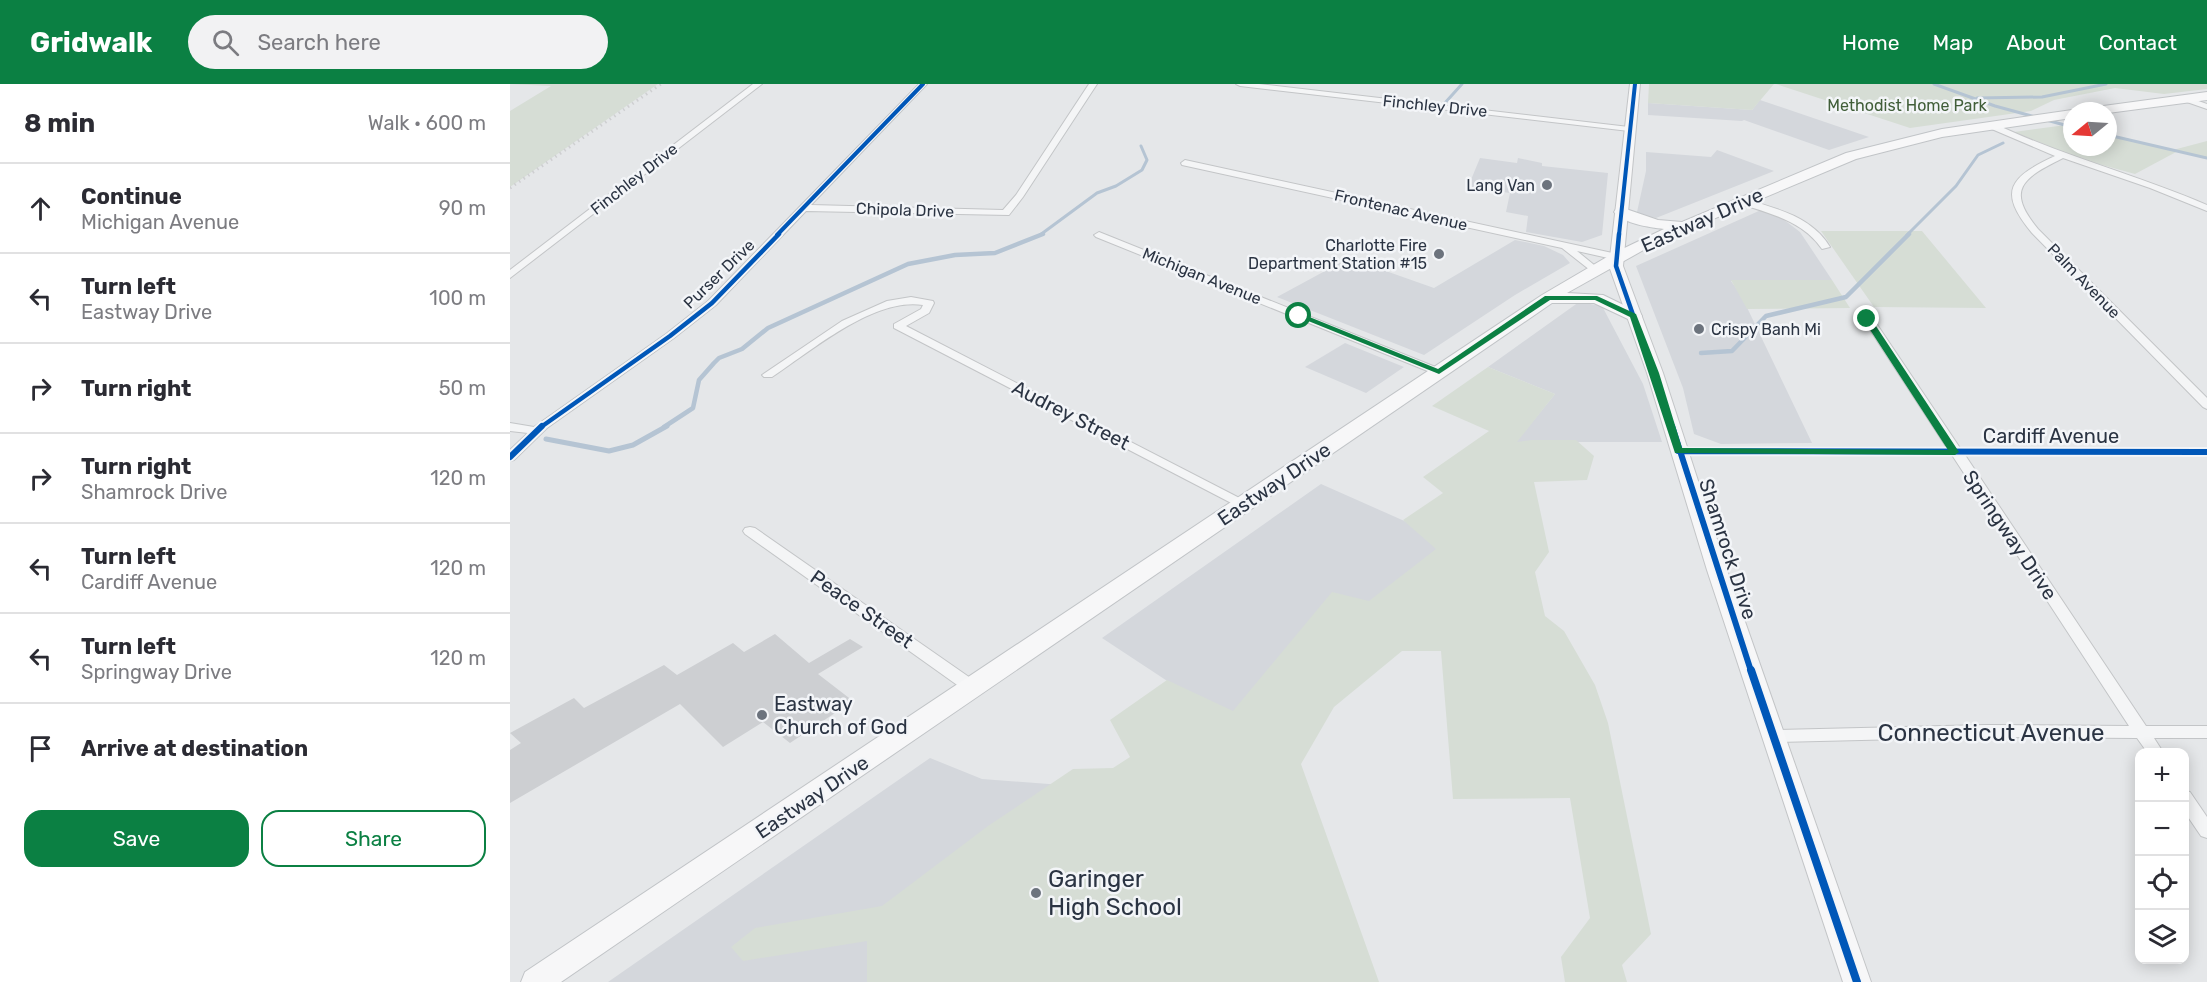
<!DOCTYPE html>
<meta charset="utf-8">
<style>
body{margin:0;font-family:Rubik,sans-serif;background:#f2f2f3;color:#2b2b33}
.controls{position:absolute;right:18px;bottom:18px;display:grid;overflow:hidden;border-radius:12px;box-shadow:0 3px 15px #0003}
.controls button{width:54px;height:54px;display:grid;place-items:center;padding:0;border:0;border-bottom:2px solid #e1e1e2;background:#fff;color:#2b2b33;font:30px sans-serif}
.compass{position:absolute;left:1553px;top:18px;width:54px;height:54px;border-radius:50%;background:#fff;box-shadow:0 3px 15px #0003;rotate:252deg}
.stop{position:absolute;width:18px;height:18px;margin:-14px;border:4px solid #0b8043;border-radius:50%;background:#fff}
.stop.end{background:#0b8043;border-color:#fff;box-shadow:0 2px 6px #0008}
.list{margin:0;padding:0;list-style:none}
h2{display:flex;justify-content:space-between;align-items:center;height:78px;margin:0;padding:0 24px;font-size:26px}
h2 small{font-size:20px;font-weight:400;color:#7c7c81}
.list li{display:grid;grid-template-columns:39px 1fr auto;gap:18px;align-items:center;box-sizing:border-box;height:90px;padding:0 24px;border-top:2px solid #e1e1e2}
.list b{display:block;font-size:22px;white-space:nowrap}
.list p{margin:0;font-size:20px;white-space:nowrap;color:#7c7c81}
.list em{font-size:20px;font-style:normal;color:#7c7c81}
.actions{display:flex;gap:12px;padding:18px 24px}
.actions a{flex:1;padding:14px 0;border:2px solid #0b8043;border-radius:18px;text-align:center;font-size:21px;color:#0b8043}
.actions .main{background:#0b8043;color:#fff}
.icon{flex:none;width:33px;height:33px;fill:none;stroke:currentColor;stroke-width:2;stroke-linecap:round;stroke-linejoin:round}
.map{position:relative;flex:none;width:1697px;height:898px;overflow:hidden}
header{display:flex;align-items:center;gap:36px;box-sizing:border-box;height:84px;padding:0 30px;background:#0b8043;color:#fff}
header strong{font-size:28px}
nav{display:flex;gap:33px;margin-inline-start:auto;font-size:21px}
.search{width:420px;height:54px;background:#f2f2f3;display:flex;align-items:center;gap:15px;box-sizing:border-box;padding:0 21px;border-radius:33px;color:#7c7c81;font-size:22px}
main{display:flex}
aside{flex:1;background:#fff}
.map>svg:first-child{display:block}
.built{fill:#d4d7dc}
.green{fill:#d6ddd5}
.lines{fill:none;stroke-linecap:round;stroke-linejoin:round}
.stream-far2{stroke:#b5c4d3;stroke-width:3}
.stream-far1{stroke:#b5c4d3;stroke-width:4.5}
.stream{stroke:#b5c4d3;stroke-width:5}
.building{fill:#cdcfd2}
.street-casing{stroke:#c3c5c7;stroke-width:2}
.secondary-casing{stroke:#c3c5c7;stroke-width:2}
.primary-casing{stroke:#c1c4c7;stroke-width:2}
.street{fill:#f4f5f6;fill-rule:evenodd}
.secondary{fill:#f7f7f8;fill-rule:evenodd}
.primary{fill:#f7f7f8;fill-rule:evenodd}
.rail{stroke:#cecfd1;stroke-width:3;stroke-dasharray:1.5 4;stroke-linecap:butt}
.cycleway-far3-casing{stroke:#f3f5f8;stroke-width:6}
.cycleway-far2-casing{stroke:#f3f5f8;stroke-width:8}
.cycleway-far1-casing{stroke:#f3f5f8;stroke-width:10}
.cycleway-casing{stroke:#f3f5f8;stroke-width:11}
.cycleway-far3{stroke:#0057b8;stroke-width:4}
.cycleway-far2{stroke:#0057b8;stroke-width:4.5}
.cycleway-far1{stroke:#0057b8;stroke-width:6}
.cycleway{stroke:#0057b8;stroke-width:8}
.route{fill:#0b8043}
.poi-dot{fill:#6c737d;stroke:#f3f5f8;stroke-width:2}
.labels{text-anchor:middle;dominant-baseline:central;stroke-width:5;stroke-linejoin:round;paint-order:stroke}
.far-park-label{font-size:16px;fill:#415e39;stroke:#f3f5f8}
.far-street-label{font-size:16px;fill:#2b3443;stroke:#f3f5f8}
.far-poi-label{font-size:16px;fill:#2b3443;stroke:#f3f5f8;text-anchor:end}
.street-label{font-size:20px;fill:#2b3443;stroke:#f3f5f8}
.poi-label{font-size:20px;fill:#2b3443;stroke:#f3f5f8;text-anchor:start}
.near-street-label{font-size:24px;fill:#2b3443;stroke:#f3f5f8}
.near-poi-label{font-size:24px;fill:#2b3443;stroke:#f3f5f8;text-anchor:start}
</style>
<header>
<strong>Gridwalk</strong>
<div class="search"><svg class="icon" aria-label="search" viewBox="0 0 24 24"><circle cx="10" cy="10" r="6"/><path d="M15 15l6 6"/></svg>Search here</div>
<nav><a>Home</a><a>Map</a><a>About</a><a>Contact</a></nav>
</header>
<main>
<aside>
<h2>8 min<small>Walk · 600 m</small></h2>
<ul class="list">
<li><svg class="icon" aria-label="ahead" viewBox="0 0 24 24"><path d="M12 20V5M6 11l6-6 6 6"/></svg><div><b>Continue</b><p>Michigan Avenue</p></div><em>90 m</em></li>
<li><svg class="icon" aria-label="left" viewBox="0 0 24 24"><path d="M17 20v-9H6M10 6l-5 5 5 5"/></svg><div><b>Turn left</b><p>Eastway Drive</p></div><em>100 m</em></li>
<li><svg class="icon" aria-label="right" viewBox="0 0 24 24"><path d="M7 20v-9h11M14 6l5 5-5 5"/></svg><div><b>Turn right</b></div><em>50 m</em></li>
<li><svg class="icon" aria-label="right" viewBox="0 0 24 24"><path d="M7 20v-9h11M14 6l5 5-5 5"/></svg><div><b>Turn right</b><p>Shamrock Drive</p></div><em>120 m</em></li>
<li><svg class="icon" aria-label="left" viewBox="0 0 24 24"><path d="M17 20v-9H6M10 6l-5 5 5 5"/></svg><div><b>Turn left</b><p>Cardiff Avenue</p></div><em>120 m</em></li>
<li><svg class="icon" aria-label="left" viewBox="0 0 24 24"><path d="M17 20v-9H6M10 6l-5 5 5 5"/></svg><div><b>Turn left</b><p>Springway Drive</p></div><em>120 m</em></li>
<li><svg class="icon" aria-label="arrive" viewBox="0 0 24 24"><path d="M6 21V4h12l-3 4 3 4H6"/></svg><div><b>Arrive at destination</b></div></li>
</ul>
<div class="actions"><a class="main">Save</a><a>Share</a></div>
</aside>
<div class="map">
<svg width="1697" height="898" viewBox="0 0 1697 898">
<rect width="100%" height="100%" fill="#e5e7e9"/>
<path class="built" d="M 1250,16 L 1359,53 L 1319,66 L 1234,36 L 1232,37 L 1138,31 L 1138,19 L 1242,26 Z
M 1207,66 L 1264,87 L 1146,134 L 1129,131 L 1127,128 L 1136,87 L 1136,68 L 1201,73 Z
M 970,74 L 1007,79 L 1008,74 L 1032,79 L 1032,82 L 1098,89 L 1092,151 L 1072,158 L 1016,148 L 1018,132 L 996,128 L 1000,109 L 958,103 Z
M 1251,126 L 1273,135 L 1290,148 L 1322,196 L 1221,197 L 1231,211 L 1302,359 L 1211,360 L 1184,350 L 1173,304 L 1126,182 Z
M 1005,156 L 1034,162 L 1053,171 L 1060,179 L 1005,211 L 914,271 L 767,213 L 839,174 L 924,204 Z
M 1069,218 L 1092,222 L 1133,300 L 1152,358 L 1006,358 L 1045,310 L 978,283 Z
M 835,259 L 894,283 L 856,309 L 795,283 Z
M 811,400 L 935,455 L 762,666 L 592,554 Z
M 420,674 L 472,695 L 800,720 L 850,898 L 98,898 Z"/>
<path class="green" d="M 0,0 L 148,0 L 0,103 L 0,27 L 41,2 Z
M 1139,0 L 1264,0 L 1242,26 L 1138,19 Z
M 1266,0 L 1697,0 L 1697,5 L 1654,10 L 1605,4 L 1544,16 L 1521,27 L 1400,44 Z
M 1556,41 L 1562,42 L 1562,63 L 1598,63 L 1598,52 L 1663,66 L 1697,57 L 1697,74 L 1668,67 L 1625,90 L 1574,76 L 1504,48 Z
M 1311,147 L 1412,147 L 1476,224 L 1364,223 Z
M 1221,196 L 1322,196 L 1340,224 L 1237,225 Z
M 978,283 L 1045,310 L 1007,358 L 1022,356 L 1066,356 L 1084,372 L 1077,396 L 1024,398 L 1039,468 L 1025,488 L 1035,532 L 1054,547 L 1085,601 L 1098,639 L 1141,850 L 1112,881 L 1117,898 L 1055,898 L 1051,873 L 1080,834 L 1060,714 L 943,715 L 931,567 L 892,567 L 824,623 L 791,680 L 869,898 L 357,898 L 357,857 L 233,877 L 221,863 L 245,844 L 372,822 L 478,742 L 563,685 L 603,684 L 620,673 L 600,636 L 657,596 L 723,627 L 822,508 L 859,517 L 926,465 L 893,436 L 933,409 L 913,393 L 979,347 L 922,322 Z"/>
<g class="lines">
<path class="stream-far2" d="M 1424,0 L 1485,22 L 1562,43
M 1467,14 L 1532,13 L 1596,0
M 934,20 L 952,0
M 1598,51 L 1697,74
M 530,151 L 587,109 L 606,102 L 632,86 L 637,76 L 631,62
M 1397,151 L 1446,102 L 1468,71 L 1493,59"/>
<path class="stream-far1" d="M 1191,269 L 1222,267 L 1256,232 L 1336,213 L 1399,150
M 154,343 L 183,324 L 189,296 L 204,279 L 209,274 L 232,265 L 258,244 L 398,180 L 445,171 L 485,169 L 533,150"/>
<path class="stream" d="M 36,355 L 99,367 L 123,361 L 157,342"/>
</g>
<path class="building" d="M 265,550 L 299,579 L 340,555 L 353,563 L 308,590 L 343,617 L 280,659 L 253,638 L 213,663 L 170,620 L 0,719 L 0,666 L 11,659 L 0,649 L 64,614 L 74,624 L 154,581 L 167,591 L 223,559 L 234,568 Z"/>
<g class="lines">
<g class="street-casing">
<path id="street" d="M 243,0 L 252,0 L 0,194 L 0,186 Z
M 409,0 L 417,0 L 301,121 L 493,126 L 506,111 L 579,0 L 587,0 L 513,113 L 499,131 L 296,127 L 206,221 L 164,254 L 37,344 L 4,376 L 0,377 L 0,366 L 18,349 L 0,347 L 0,339 L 24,343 L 156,250 L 198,217 Z
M 726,0 L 749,0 L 1119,43 L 1123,45 L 1119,47 L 730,2 Z
M 1677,13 L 1697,20 L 1697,25 L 1674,17 L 1674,13 Z
M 1477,39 L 1483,39 C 1552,72 1627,91 1697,121 L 1697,127 L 1640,104 L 1553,74 C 1513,94 1495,105 1528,145 L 1697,314 L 1697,325 L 1693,323 L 1522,149 C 1487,107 1500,93 1545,72 L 1477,43 Z
M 675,76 L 1107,170 L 1112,173 L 1107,176 L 1067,167 L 1089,185 L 1089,189 L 1085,190 L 1052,164 L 672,81 L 671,79 Z
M 1234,115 C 1266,124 1302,133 1320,163 L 1312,165 C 1293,137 1261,130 1231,120 L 1231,116 Z
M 589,148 L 933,286 L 935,288 L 933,290 L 925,290 L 586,153 L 584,151 Z
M 401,213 L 423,217 L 424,219 L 419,229 L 396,242 L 741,420 L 739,423 L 729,423 L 384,244 L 384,240 L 411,225 L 413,221 C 364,213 301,267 262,293 L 254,293 L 252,291 L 332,237 L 377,217 Z
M 1356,229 L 1360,230 L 1450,364 L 1697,364 L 1697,372 L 1455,371 L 1636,642 L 1697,642 L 1697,654 L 1644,654 L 1653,668 L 1637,668 L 1627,654 L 1476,653 L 1264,658 L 1258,656 L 1256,652 L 1258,648 L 1264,646 L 1476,641 L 1619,642 L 1442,371 L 1168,371 L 1162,367 L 1168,363 L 1437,364 L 1351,232 Z
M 240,443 L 245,444 L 469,600 L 471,604 L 469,608 L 457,608 L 235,450 L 233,447 L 235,444 Z
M 1674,707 L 1680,708 L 1697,733 L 1697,754 L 1691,752 L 1674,727 Z"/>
</g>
<g class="secondary-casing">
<path id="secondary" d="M 1120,0 L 1130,0 L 1113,182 L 1153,289 L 1217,486 L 1361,898 L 1333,898 L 1197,486 L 1137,289 L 1099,182 Z"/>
</g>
<g class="primary-casing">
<path id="primary" d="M 1697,8 L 1697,16 L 1598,29 L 1598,27 L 1580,27 L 1586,23 Z
M 1562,26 L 1565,27 L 1562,27 L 1562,34 L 1432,53 L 1346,75 L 1146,159 L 1057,209 L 1093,211 L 1130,229 L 1132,232 L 1130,235 L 1118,235 L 1084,219 L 1042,219 L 51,898 L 11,898 L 15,888 L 1032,211 L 1102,170 L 1154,145 C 1138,143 1115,140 1104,128 L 1106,125 L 1116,125 L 1148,136 L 1172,138 L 1336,69 L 1432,45 Z"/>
</g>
<use href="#street" class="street"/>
<use href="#secondary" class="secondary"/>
<use href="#primary" class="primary"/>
<path class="rail" d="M 0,104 L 151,0"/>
<g class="cycleway-far3-casing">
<path id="cycleway-far3" d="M 267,151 L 413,0
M 1109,151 L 1125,0"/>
</g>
<g class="cycleway-far2-casing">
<path id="cycleway-far2" d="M 1109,150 L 1106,182 L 1162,343
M 31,343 L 160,252 L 202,219 L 269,150"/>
</g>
<g class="cycleway-far1-casing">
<path id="cycleway-far1" d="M 1162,342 L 1241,587
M 1168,367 L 1697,368
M 0,373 L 32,342"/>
</g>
<g class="cycleway-casing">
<path id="cycleway" d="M 1241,586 L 1347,898"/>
</g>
<use href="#cycleway-far3" class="cycleway-far3"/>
<use href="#cycleway-far2" class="cycleway-far2"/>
<use href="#cycleway-far1" class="cycleway-far1"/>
<use href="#cycleway" class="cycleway"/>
</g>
<path class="route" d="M 1035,212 L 1087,212 L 1126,230 L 1149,289 L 1172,364 L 1438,366 L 1353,235 L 1360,233 L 1449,368 L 1445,371 L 1165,369 L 1120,233 L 1085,216 L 1040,216 L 929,290 L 786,232 L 792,230 L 928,285 Z"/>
<g class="poi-dot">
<circle cx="1037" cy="101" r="6"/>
<circle cx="929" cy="170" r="6"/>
<circle cx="1189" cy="245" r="6"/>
<circle cx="252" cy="631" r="6"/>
<circle cx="526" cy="809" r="6"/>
</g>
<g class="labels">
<g class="far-park-label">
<text x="1397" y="21">Methodist Home Park</text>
</g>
<g class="far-street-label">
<text transform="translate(925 22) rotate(6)">Finchley Drive</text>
<text transform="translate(124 95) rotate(-38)">Finchley Drive</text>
<text transform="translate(395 126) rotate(2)">Chipola Drive</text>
<text transform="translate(891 126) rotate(13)">Frontenac Avenue</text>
<text transform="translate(209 190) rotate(-44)">Purser Drive</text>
<text transform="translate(692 192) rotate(22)">Michigan Avenue</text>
<text transform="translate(1574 197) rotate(46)">Palm Avenue</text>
</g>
<g class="far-poi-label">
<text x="1025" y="101">Lang Van</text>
<text x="917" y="161">Charlotte Fire<tspan x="917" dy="18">Department Station #15</tspan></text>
<text x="1201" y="245" text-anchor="start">Crispy Banh Mi</text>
</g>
<g class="street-label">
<text transform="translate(1192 136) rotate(-24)">Eastway Drive</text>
<text transform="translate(561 331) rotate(27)">Audrey Street</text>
<text x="1541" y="352">Cardiff Avenue</text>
<text transform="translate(764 400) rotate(-34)">Eastway Drive</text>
<text transform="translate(1500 451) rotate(56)">Springway Drive</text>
<text transform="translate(1218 465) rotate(72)">Shamrock Drive</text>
<text transform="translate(352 525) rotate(35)">Peace Street</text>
<text transform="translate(302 713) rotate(-34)">Eastway Drive</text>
</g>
<g class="poi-label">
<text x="264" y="620">Eastway<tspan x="264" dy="23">Church of God</tspan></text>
</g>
<g class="near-street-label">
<text x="1481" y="649">Connecticut Avenue</text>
</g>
<g class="near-poi-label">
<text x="538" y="795">Garinger<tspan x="538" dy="28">High School</tspan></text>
</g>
</g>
</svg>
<div class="controls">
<button>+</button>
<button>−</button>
<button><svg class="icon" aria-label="locate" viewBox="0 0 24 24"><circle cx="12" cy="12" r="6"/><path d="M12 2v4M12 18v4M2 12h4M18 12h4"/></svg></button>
<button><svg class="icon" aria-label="layers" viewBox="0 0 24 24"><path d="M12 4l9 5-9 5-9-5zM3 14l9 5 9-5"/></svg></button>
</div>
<svg class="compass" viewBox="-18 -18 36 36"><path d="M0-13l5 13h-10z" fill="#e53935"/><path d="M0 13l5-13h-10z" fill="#7c7c81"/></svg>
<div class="stop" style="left:789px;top:232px"></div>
<div class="stop end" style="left:1357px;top:235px"></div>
</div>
</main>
